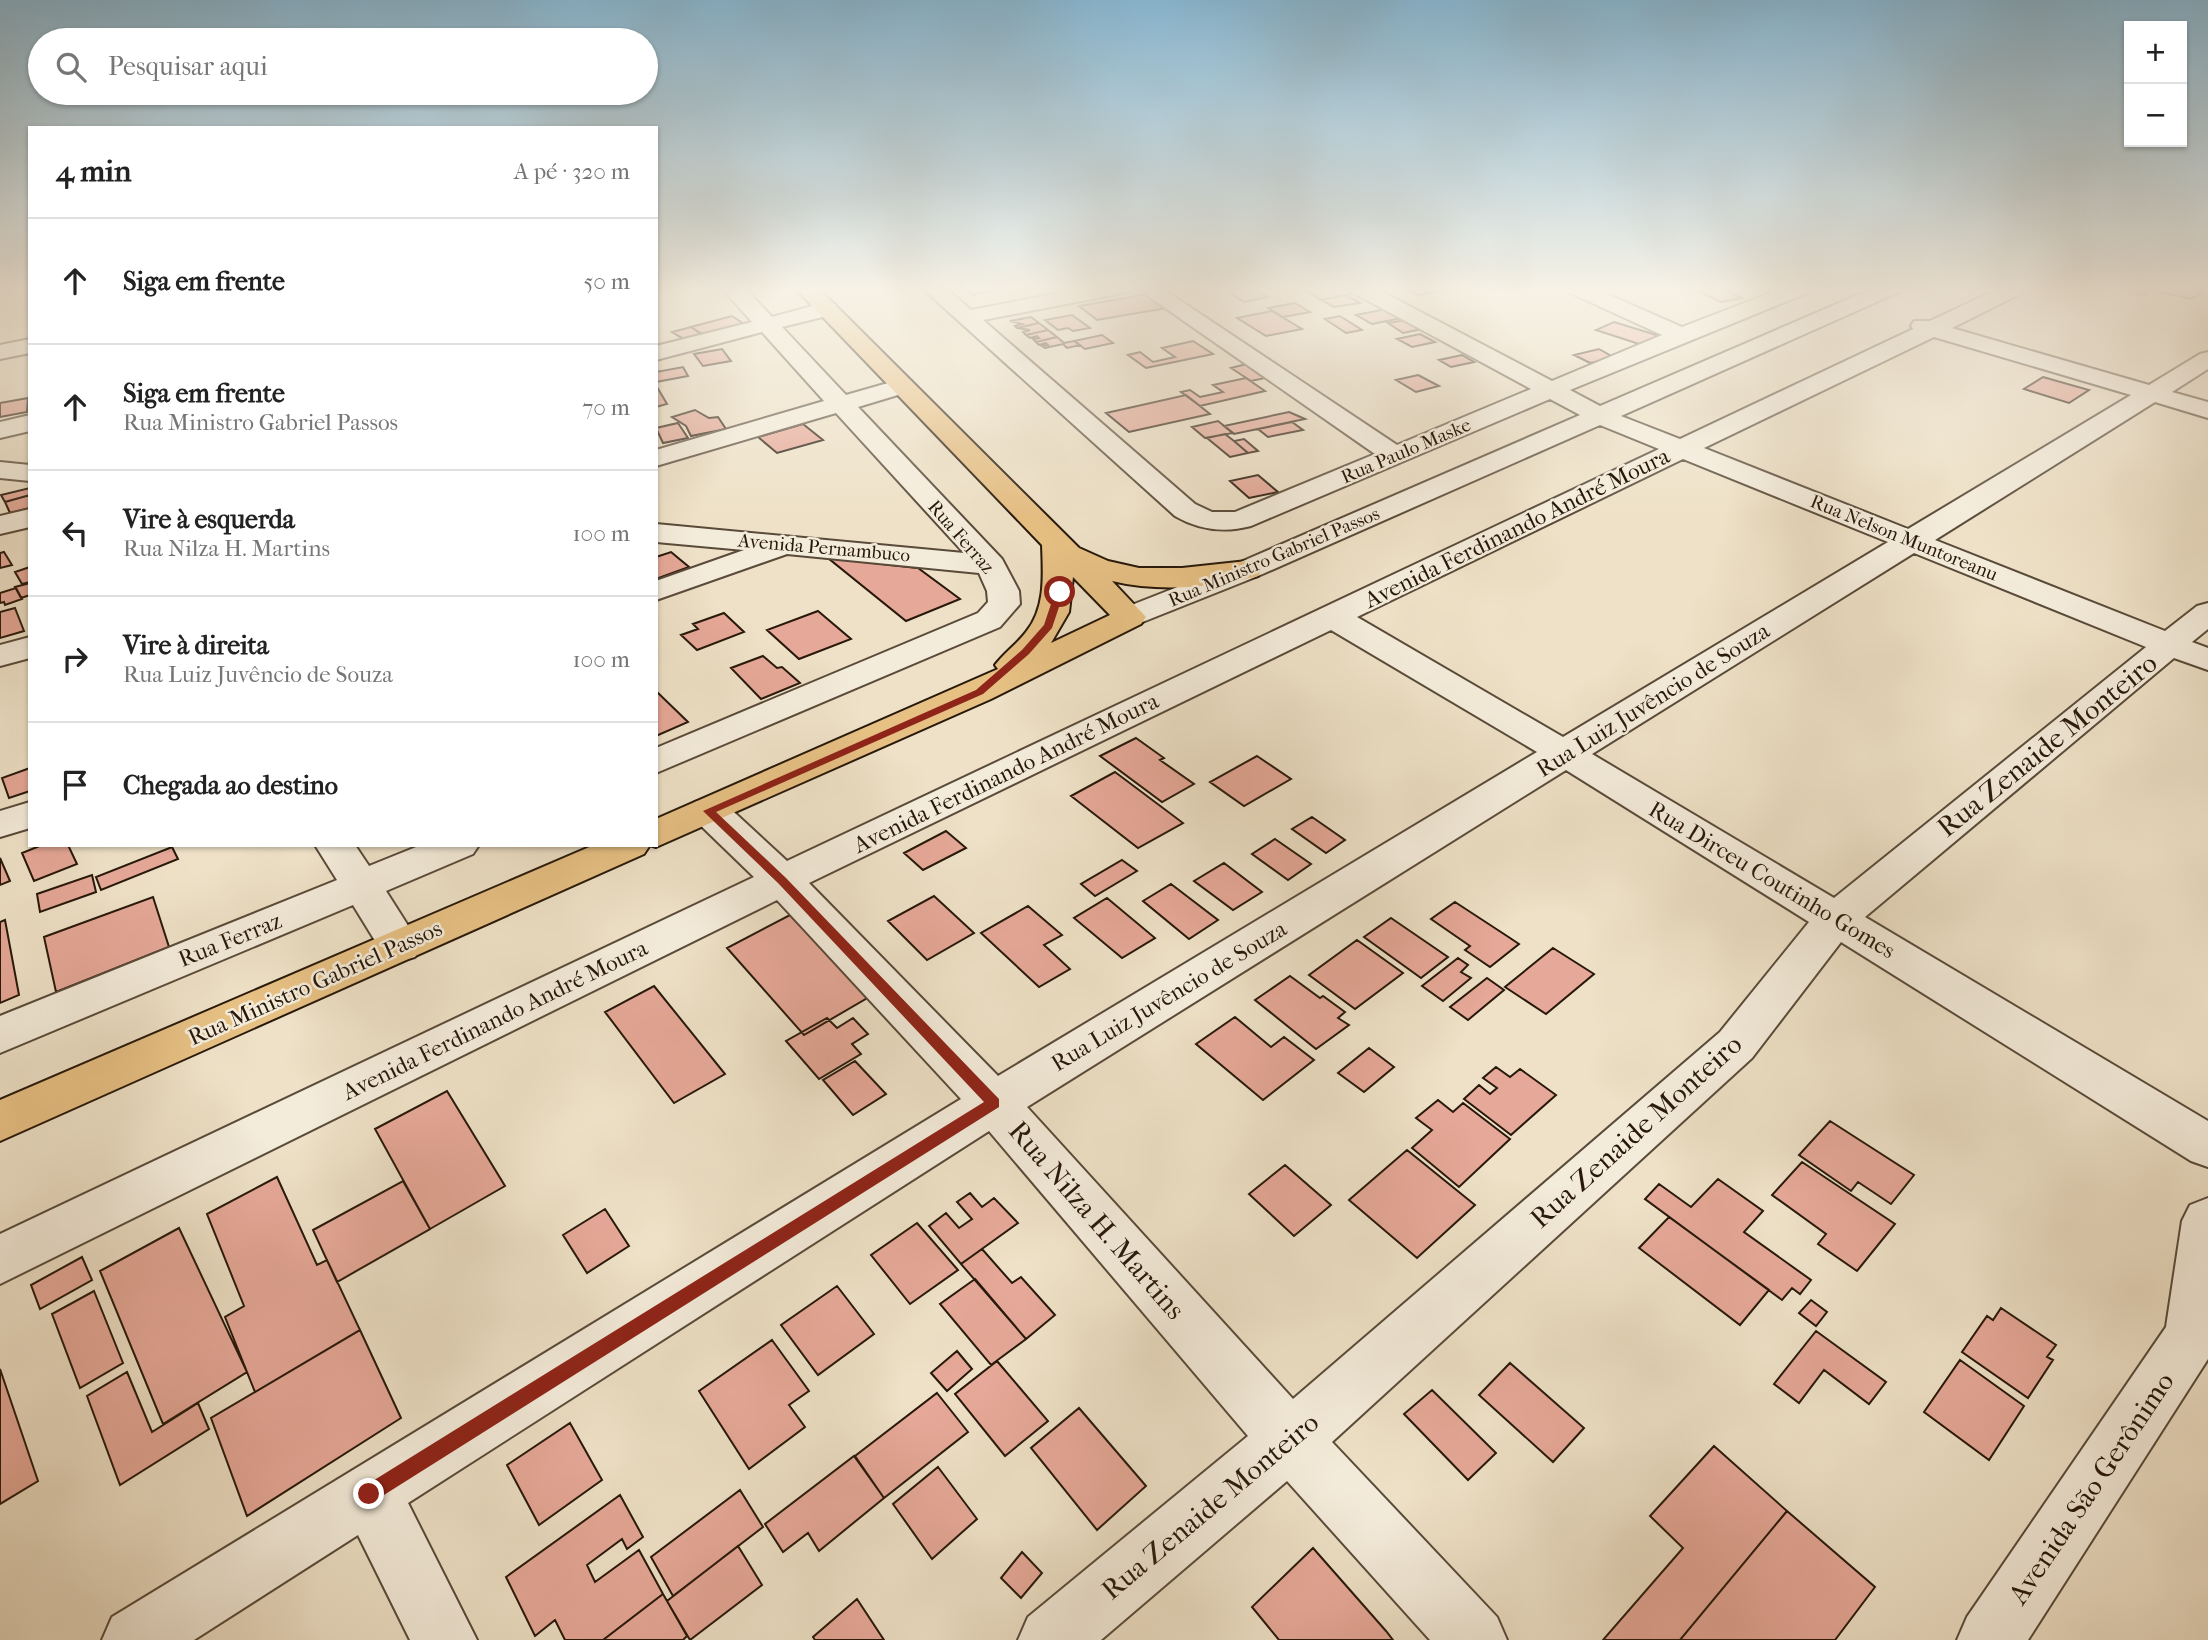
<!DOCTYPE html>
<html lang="pt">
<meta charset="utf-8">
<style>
body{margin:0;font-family:"IM FELL French Canon",serif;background:#f6f6f6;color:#222}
.controls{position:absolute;right:21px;top:21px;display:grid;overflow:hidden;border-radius:0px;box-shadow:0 2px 5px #0004}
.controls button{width:63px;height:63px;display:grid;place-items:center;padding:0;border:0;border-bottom:2px solid #e0e0e0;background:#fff;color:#222;font:35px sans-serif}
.stop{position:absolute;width:21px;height:21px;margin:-16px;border:5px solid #8f2418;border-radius:50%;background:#fff}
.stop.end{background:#8f2418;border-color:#fff;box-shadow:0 2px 7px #0008}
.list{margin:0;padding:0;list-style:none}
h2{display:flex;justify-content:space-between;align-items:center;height:91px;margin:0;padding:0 28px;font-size:30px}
h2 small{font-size:23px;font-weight:400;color:#767676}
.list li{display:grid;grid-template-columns:46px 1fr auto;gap:21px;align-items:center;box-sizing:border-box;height:126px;padding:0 28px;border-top:2px solid #e0e0e0}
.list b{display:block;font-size:26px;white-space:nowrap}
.list p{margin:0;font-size:23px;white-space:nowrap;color:#767676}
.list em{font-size:23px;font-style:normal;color:#767676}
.icon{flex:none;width:38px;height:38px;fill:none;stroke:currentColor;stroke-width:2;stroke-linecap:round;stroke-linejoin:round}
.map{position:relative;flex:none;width:2208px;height:1640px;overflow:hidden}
.search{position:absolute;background:#fff;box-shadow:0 2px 5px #0004;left:28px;top:28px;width:630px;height:77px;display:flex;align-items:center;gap:18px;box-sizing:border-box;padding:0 24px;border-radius:38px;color:#767676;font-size:26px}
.panel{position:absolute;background:#fff;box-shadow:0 2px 5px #0004;left:28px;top:126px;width:630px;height:721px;border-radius:0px}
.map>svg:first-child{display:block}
.building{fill:#e6a898;stroke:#27180a;stroke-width:2}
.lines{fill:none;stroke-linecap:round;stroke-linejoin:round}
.minor-casing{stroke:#594a39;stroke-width:4}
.major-casing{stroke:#27180a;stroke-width:4}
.minor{fill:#f4ecdb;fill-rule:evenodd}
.major{fill:#e7c084;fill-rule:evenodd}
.route{fill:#8f2418}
.labels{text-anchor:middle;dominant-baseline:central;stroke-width:5;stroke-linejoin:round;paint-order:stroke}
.far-street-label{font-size:19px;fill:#27180a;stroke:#f4ecdb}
.street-label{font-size:23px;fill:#27180a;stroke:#f4ecdb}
.near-street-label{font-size:28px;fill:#27180a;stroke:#f4ecdb}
</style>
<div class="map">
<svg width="2208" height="1640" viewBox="0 0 2208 1640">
<rect width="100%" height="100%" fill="#eee1c7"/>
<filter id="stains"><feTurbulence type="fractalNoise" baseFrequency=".00286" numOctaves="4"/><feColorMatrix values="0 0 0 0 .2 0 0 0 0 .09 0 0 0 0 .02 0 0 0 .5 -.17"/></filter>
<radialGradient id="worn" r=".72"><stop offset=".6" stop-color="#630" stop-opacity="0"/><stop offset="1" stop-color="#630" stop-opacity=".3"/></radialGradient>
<path class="building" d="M 963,287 L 1000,287 L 1002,289 L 972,295 Z
M 1221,287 L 1252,287 L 1268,297 L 1244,302 Z
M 1316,287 L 1340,287 L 1352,294 L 1321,300 L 1304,289 Z
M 1404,287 L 1442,287 L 1447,290 L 1418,295 Z
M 1690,287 L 1717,287 L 1742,298 L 1721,302 Z
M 2113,287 L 2141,287 L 2153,290 L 2144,295 Z
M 2158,287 L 2184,287 L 2203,292 L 2191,299 L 2153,290 Z
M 1148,294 L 1167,308 L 1097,320 L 1079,306 Z
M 1346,295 L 1360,303 L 1334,307 L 1321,300 Z
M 1295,303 L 1310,312 L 1283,317 L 1268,308 Z
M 1386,309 L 1402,318 L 1372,324 L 1356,315 Z
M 1272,311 L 1302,329 L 1266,336 L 1237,318 Z
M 1072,315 L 1090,328 L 1073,331 L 1068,328 L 1058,330 L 1045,320 Z
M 732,316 L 747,326 L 705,336 L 691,327 Z
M 1340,316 L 1362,330 L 1346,333 L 1325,319 Z
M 1031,317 L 1039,323 L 1017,328 L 1015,326 L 1022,324 L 1010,321 Z
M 1406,320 L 1422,329 L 1403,333 L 1388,323 Z
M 1614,322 L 1663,337 L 1645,346 L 1596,330 Z
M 1039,323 L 1048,330 L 1026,335 L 1023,332 L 1030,330 L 1017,328 Z
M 691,327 L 704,336 L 687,341 L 672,332 Z
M 1048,330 L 1057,337 L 1036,342 L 1033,339 L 1039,338 L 1037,336 L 1030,338 L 1026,335 Z
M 1420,334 L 1435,342 L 1412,347 L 1397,339 Z
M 1102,335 L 1113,343 L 1085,349 L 1074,341 Z
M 1057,337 L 1064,343 L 1074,341 L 1080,345 L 1067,348 L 1063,344 L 1045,348 L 1042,346 L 1048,345 L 1046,343 L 1039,345 L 1036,342 Z
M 1193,341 L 1213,354 L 1146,368 L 1128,355 L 1140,352 L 1153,362 L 1175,357 L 1162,348 Z
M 722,349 L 731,361 L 703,366 L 694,354 Z
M 1599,349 L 1615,358 L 1590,363 L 1574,355 Z
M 1462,355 L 1474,362 L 1451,367 L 1439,360 Z
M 1250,363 L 1270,377 L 1251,381 L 1231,368 Z
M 683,367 L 688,376 L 656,382 L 656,372 Z
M 1418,375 L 1439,386 L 1416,392 L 1396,380 Z
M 2043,377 L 2089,390 L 2069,403 L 2024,389 Z
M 1246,378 L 1265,391 L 1200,406 L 1181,392 L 1190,390 L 1200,397 L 1223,392 L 1213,385 Z
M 656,387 L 657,387 L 667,404 L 656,407 Z
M 1186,395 L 1210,414 L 1129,432 L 1106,413 Z
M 28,398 L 27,412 L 0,417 L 0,403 Z
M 695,410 L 709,418 L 718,417 L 726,429 L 691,436 L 686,426 L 672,417 Z
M 1289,412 L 1305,419 L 1234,434 L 1224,426 Z
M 1218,421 L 1233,433 L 1205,438 L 1192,427 Z
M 1292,422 L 1303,430 L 1268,437 L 1258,429 Z
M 678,423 L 688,438 L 663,443 L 656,428 Z
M 803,424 L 823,440 L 777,453 L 758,437 Z
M 1225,434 L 1234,441 L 1248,453 L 1230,457 L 1207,438 Z
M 1244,439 L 1258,451 L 1248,453 L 1234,441 Z
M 1258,475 L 1278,492 L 1249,498 L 1230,481 Z
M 30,488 L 30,495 L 5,502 L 1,495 Z
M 30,495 L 30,508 L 10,513 L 5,502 Z
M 4,552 L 12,565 L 0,568 L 0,553 Z
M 671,552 L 689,567 L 656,579 L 656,557 Z
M 828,558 L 918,568 L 960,599 L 906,621 Z
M 30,567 L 30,582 L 22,584 L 15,572 Z
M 30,583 L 30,595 L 21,598 L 15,587 Z
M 16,588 L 22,599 L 5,605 L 4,602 L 0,603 L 0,593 Z
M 15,608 L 24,631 L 0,638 L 0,612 Z
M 818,611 L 851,639 L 799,659 L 767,630 Z
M 724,613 L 744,632 L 697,650 L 681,635 L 698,629 L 693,624 Z
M 763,656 L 777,668 L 782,667 L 800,683 L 761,699 L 731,668 Z
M 656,691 L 688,722 L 656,736 Z
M 1136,738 L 1164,758 L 1160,760 L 1194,784 L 1162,802 L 1100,756 Z
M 1257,756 L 1291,779 L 1244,806 L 1210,782 Z
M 30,768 L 30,791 L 9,798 L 2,778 Z
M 1115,772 L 1183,823 L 1138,848 L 1071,796 Z
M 1312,817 L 1345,840 L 1326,853 L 1292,829 Z
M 946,831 L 966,848 L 923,870 L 904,853 Z
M 1275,839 L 1311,864 L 1288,880 L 1252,854 Z
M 42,845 L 68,845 L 77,864 L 34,881 L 22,853 Z
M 172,847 L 178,859 L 101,890 L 96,877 Z
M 0,858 L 10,881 L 0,885 Z
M 1122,860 L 1137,871 L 1095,896 L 1081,884 Z
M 1224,863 L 1262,892 L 1233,910 L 1194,881 Z
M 92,875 L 96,892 L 40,912 L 37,894 Z
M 1171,884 L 1218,920 L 1189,939 L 1143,901 Z
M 934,896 L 974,933 L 927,960 L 888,921 Z
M 153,897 L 169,947 L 56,992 L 44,937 Z
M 1107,898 L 1155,938 L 1122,958 L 1074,918 Z
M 1455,902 L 1507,936 L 1519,944 L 1490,967 L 1465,950 L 1470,946 L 1431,919 Z
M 1028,906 L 1062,935 L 1044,945 L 1070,969 L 1039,987 L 981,933 Z
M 790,915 L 869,997 L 804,1035 L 727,948 Z
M 1391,918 L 1448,957 L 1421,978 L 1364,937 Z
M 5,920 L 19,995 L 0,1003 L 0,922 Z
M 1357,940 L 1403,973 L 1355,1009 L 1309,975 Z
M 1553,948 L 1594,974 L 1546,1014 L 1505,987 Z
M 1458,958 L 1468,965 L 1461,972 L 1471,978 L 1443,1001 L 1422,986 Z
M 1290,976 L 1320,998 L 1323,996 L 1345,1012 L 1338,1018 L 1349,1025 L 1316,1049 L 1255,1000 Z
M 1487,978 L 1504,990 L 1468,1020 L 1450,1007 Z
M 654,986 L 725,1074 L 674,1103 L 605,1012 Z
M 1235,1017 L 1271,1047 L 1284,1037 L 1314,1060 L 1263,1100 L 1196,1044 Z
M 827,1018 L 837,1028 L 853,1018 L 868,1034 L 852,1044 L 861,1054 L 819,1079 L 786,1041 Z
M 1369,1048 L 1394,1067 L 1364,1092 L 1338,1073 Z
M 855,1061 L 886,1094 L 853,1115 L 823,1080 Z
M 1496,1067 L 1510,1077 L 1520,1069 L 1556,1095 L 1511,1135 L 1464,1099 L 1479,1085 L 1490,1094 L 1497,1088 L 1483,1078 Z
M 447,1091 L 505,1186 L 430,1229 L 375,1129 Z
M 1438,1100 L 1453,1112 L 1463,1103 L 1510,1139 L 1459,1187 L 1412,1148 L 1432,1130 L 1416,1118 Z
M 1830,1121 L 1914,1175 L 1891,1204 L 1858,1182 L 1851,1191 L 1799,1155 Z
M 1407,1150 L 1475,1205 L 1417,1258 L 1349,1200 Z
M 1802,1162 L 1895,1224 L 1857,1271 L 1818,1244 L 1826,1234 L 1772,1195 Z
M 1285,1165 L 1331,1205 L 1294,1236 L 1249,1194 Z
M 277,1177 L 317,1265 L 327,1260 L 360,1330 L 255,1392 L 225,1317 L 244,1306 L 207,1214 Z
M 1718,1179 L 1763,1211 L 1744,1232 L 1811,1280 L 1800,1294 L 1792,1288 L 1782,1300 L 1645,1199 L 1659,1184 L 1691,1207 Z
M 403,1181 L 430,1229 L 337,1282 L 313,1230 Z
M 970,1193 L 982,1207 L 994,1198 L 1018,1223 L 961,1264 L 929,1226 L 946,1213 L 959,1228 L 972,1219 L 957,1202 Z
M 605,1209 L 629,1246 L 587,1273 L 563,1235 Z
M 1669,1217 L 1769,1290 L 1740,1325 L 1639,1248 Z
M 917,1223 L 958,1270 L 910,1304 L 871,1255 Z
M 179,1228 L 247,1372 L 163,1424 L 100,1271 Z
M 982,1249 L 1012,1283 L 1021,1277 L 1055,1315 L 1026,1339 L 961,1264 Z
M 82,1257 L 92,1280 L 40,1309 L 31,1285 Z
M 975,1279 L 1026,1339 L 991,1365 L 940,1304 Z
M 837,1286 L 874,1334 L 818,1375 L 781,1325 Z
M 94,1291 L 123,1363 L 80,1388 L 52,1314 Z
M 1811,1300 L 1827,1312 L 1816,1326 L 1799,1313 Z
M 2001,1308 L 2056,1345 L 2047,1357 L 2053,1360 L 2028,1398 L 1962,1352 L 1987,1316 L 1993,1320 Z
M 360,1330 L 401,1418 L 247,1516 L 211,1418 Z
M 1816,1331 L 1886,1382 L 1869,1404 L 1824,1370 L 1799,1403 L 1774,1384 Z
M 772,1340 L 809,1391 L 789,1405 L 805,1427 L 749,1469 L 699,1391 Z
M 957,1351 L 972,1369 L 947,1391 L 931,1373 Z
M 1960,1360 L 2024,1406 L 1989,1460 L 1924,1412 Z
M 997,1361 L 1048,1421 L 1005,1456 L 955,1394 Z
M 1510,1363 L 1584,1428 L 1553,1462 L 1479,1395 Z
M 0,1369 L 38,1481 L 0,1504 Z
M 127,1372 L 152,1432 L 198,1403 L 209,1429 L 120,1485 L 87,1396 Z
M 1432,1390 L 1496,1453 L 1468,1480 L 1404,1414 Z
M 937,1393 L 968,1432 L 884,1498 L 855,1456 Z
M 1079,1408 L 1146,1486 L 1097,1530 L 1031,1448 Z
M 570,1423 L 602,1480 L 539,1525 L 507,1465 Z
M 1714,1446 L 1787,1511 L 1680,1640 L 1603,1640 L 1683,1548 L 1650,1516 Z
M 854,1456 L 884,1498 L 819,1551 L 808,1533 L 783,1552 L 765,1524 Z
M 938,1467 L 977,1519 L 932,1559 L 893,1504 Z
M 740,1490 L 763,1527 L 673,1596 L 651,1557 Z
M 620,1495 L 643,1537 L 627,1549 L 622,1539 L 587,1565 L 595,1582 L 639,1550 L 663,1594 L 603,1640 L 565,1640 L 555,1620 L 535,1636 L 506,1577 Z
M 1787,1511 L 1875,1587 L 1835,1640 L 1680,1640 Z
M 738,1546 L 762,1585 L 690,1640 L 667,1601 Z
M 1313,1548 L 1386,1631 L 1393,1640 L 1279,1640 L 1252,1607 Z
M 1022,1552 L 1042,1573 L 1021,1598 L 1001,1578 Z
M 663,1594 L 687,1636 L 683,1640 L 603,1640 Z
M 857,1599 L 884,1640 L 815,1640 L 813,1637 Z"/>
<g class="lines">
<g class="minor-casing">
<path id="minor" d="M 721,287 L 744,287 L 772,317 L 827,302 L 835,304 L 838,309 L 835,314 L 782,327 L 846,395 L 902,379 L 911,381 L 914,386 L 911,391 L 858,407 L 1002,559 L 1019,591 L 1020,604 L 1000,627 L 656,773 L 656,748 L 978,613 L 988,602 L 987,591 L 979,573 L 787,554 L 656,600 L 656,581 L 744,550 L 656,542 L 656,524 L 964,553 L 836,413 L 656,466 L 656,450 L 824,401 L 762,332 L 656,360 L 656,346 L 752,322 Z
M 921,287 L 945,287 L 971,310 L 1090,287 L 1134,287 L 1130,291 L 1123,293 L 983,320 L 1195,504 L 1212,512 L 1235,512 L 1375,454 L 1135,287 L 1160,287 L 1397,445 L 1531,389 L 1350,291 L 1346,287 L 1373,287 L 1552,381 L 1662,335 L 1566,291 L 1562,287 L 1591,287 L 1682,327 L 1786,287 L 1816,287 L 1812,291 L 1570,390 L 1600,406 L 1876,287 L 1905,287 L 1901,291 L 1621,416 L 1680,439 L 1913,329 L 1911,326 L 1914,321 L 1930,321 L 2002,287 L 2022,287 L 2024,290 L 2020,294 L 1952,328 L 2149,385 L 2200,354 L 2208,352 L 2208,369 L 2172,392 L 2208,402 L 2208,418 L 2155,402 L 1935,540 L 2165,631 L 2197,606 L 2208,603 L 2208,629 L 2192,642 L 2208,648 L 2208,670 L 2174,658 L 1865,917 L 2208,1121 L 2208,1167 L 2191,1161 L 1841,942 L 1752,1058 L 1332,1442 L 1497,1617 L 1507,1640 L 1430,1640 L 1287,1481 L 1101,1640 L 1018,1640 L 1028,1617 L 1248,1436 L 989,1131 L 408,1503 L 477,1640 L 410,1640 L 358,1535 L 194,1640 L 102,1640 L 112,1617 L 961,1099 L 777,900 L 0,1284 L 0,1234 L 754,877 L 695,820 L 690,811 L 695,802 L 709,799 L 723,802 L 787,861 L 1659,449 L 1600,425 L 1258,576 L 1130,627 L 1119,624 L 1114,617 L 1119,610 L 1236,564 L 1580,415 L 1550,399 L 1251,526 C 1224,533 1199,530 1175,516 ZM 1934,337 L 2131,395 L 1908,529 L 1704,448 ZM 1683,459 L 1888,542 L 1563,737 L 1357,617 ZM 1914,553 L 2146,647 L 1834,898 L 1592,754 ZM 1331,630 L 1537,752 L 998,1076 L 809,883 ZM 1566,770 L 1809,922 L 1720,1032 L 1293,1399 L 1027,1107 Z
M 30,339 L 30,353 L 0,359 L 0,345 Z
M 30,415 L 30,431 L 0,438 L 0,422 Z
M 0,462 L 30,465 L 30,481 L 0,478 Z
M 30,509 L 30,527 L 0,534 L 0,516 Z
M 30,637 L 30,658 L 0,666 L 0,645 Z
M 30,802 L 30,828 L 0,837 L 0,811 Z
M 315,845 L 355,845 L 369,866 L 421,845 L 479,845 L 473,854 L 386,891 L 421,946 L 415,957 L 400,961 L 385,957 L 353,905 L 0,1053 L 0,1016 L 337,880 Z
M 2208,1198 L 2208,1359 L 2028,1640 L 1957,1640 L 1967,1617 L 2166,1327 L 2182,1221 L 2190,1205 Z"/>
</g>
<g class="major-casing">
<path id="major" d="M 794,287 L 817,287 L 1079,548 L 1108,561 L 1139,568 L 1182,568 L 1247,561 L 1258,564 L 1262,570 L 1258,576 C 1212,588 1158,592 1112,581 L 1146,617 L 1141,624 L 991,699 L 656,847 L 650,845 L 656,845 L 656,819 L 998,669 L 995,665 C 1004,653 1017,644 1026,632 C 1046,608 1043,574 1042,545 ZM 1073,577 L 1110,615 L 1051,643 L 1069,612 Z
M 594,845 L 650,845 L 644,854 L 0,1141 L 0,1100 Z"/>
</g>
<use href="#minor" class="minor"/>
<use href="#major" class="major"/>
</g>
<linearGradient id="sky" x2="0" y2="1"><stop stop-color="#88b8d4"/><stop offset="0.56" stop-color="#f7f2e6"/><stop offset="1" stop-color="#f7f2e6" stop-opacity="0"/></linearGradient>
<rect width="2208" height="517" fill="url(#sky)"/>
<path class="route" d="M 1060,589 L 1064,592 L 1052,628 L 1029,654 L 983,694 L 716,812 L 786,878 L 999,1099 L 999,1107 L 376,1500 L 369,1503 L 363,1500 L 360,1494 L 363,1487 L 984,1102 L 778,883 L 703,811 L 976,690 L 1022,650 L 1044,625 L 1055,592 Z"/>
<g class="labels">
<g class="far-street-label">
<text transform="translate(1406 451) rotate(-23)">Rua Paulo Maske</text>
<text transform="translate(961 537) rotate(49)">Rua Ferraz</text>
<text transform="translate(1904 538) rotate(22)">Rua Nelson Muntoreanu</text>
<text transform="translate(824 548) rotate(5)">Avenida Pernambuco</text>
<text transform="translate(1274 557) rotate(-23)">Rua Ministro Gabriel Passos</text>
</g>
<g class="street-label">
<text transform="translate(1517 528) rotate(-26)">Avenida Ferdinando André Moura</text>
<text transform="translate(1653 700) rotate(-32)">Rua Luiz Juvêncio de Souza</text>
<text transform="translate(1006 773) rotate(-26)">Avenida Ferdinando André Moura</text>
<text transform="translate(1772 880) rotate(31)">Rua Dirceu Coutinho Gomes</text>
<text transform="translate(230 940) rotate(-22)">Rua Ferraz</text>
<text transform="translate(315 983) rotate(-24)">Rua Ministro Gabriel Passos</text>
<text transform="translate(1169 996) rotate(-31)">Rua Luiz Juvêncio de Souza</text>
<text transform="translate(495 1020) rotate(-26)">Avenida Ferdinando André Moura</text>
</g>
<g class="near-street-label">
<text transform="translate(2047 745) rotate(-39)">Rua Zenaide Monteiro</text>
<text transform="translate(1636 1131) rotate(-42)">Rua Zenaide Monteiro</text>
<text transform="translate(1097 1220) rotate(49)">Rua Nilza H. Martins</text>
<text transform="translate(2091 1488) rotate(-56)">Avenida São Gerônimo</text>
<text transform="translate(1210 1506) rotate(-40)">Rua Zenaide Monteiro</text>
</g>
</g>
<rect width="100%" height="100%" filter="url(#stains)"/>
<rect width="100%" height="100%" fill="url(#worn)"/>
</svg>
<div class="controls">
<button>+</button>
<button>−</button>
</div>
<div class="stop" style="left:1060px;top:592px"></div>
<div class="stop end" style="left:369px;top:1494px"></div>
<div class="search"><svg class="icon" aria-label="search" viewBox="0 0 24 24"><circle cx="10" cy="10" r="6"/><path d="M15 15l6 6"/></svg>Pesquisar aqui</div>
<section class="panel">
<h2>4 min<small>A pé · 320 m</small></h2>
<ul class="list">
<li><svg class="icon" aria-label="ahead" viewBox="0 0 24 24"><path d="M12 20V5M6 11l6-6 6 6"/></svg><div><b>Siga em frente</b></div><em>50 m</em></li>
<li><svg class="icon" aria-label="ahead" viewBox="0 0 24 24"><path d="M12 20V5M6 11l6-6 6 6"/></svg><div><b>Siga em frente</b><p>Rua Ministro Gabriel Passos</p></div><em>70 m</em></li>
<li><svg class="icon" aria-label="left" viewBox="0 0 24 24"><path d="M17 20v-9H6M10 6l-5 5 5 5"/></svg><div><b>Vire à esquerda</b><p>Rua Nilza H. Martins</p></div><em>100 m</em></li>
<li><svg class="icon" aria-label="right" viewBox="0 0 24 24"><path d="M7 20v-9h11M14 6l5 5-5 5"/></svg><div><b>Vire à direita</b><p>Rua Luiz Juvêncio de Souza</p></div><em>100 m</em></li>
<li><svg class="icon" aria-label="arrive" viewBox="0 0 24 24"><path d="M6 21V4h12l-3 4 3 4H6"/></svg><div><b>Chegada ao destino</b></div></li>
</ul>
</section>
</div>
